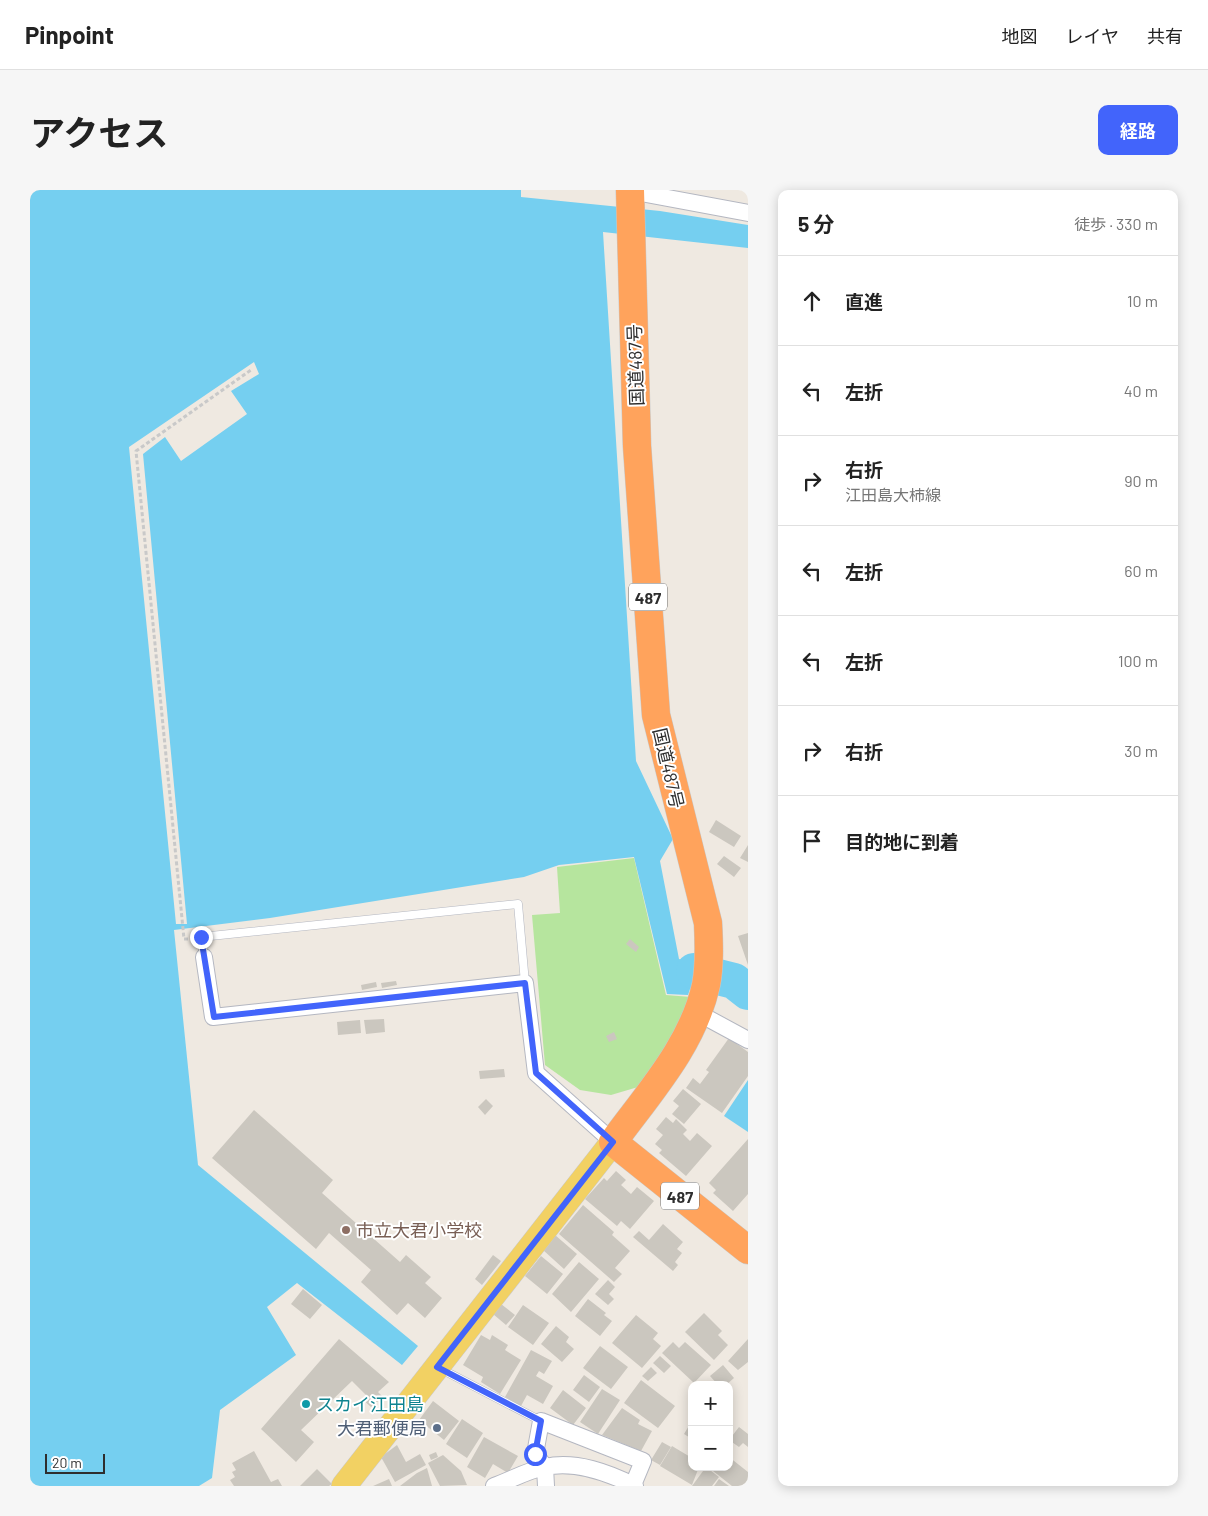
<!DOCTYPE html>
<html lang="ja">
<meta charset="utf-8">
<style>
body{margin:0;font-family:Barlow,"Noto Sans JP",sans-serif;background:#f6f6f6;color:#222}
.controls{position:absolute;right:15px;bottom:15px;display:grid;overflow:hidden;border-radius:10px;box-shadow:0 2px 12px #0003}
.controls button{width:45px;height:45px;display:grid;place-items:center;padding:0;border:0;border-bottom:1px solid #e0e0e0;background:#fff;color:#222;font:25px sans-serif}
.scale{position:absolute;left:15px;bottom:12px;width:60px;box-sizing:border-box;padding-left:5px;border:2px solid #2e2e2e;border-top:0;font-size:14px;line-height:18px;white-space:nowrap;color:#2e2e2e;-webkit-text-stroke:4px #fff;paint-order:stroke}
.stop{position:absolute;width:15px;height:15px;margin:-11px;border:4px solid #4264fb;border-radius:50%;background:#fff}
.stop.end{background:#4264fb;border-color:#fff;box-shadow:0 1px 5px #0008}
.list{margin:0;padding:0;list-style:none}
h2{display:flex;justify-content:space-between;align-items:center;height:65px;margin:0;padding:0 20px;font-size:21px}
h2 small{font-size:16px;font-weight:400;color:#767676}
.list li{display:grid;grid-template-columns:32px 1fr auto;gap:15px;align-items:center;box-sizing:border-box;height:90px;padding:0 20px;border-top:1px solid #e0e0e0}
.list b{display:block;font-size:19px;white-space:nowrap}
.list p{margin:0;font-size:16px;white-space:nowrap;color:#767676}
.list em{font-size:16px;font-style:normal;color:#767676}
.icon{flex:none;width:28px;height:28px;fill:none;stroke:currentColor;stroke-width:2;stroke-linecap:round;stroke-linejoin:round}
.map{position:relative;flex:none;width:718px;height:1296px;overflow:hidden;border-radius:10px}
header{display:flex;align-items:center;gap:30px;box-sizing:border-box;height:70px;padding:0 25px;background:#fff;border-bottom:1px solid #e0e0e0}
header strong{font-size:24px}
nav{display:flex;gap:28px;margin-inline-start:auto;font-size:18px}
.intro{display:flex;align-items:center;justify-content:space-between;box-sizing:border-box;height:120px;padding:0 30px}
h1{margin:0;font-size:35px}
.button{padding:12px 22px;border-radius:10px;background:#4264fb;color:#fff;font-size:18px;font-weight:700}
main{display:flex;gap:30px;padding:0 30px}
aside{flex:1;background:#fff;border-radius:10px;box-shadow:0 2px 12px #0003}
.map>svg:first-child{display:block}
.green{fill:#b6e59e}
.water{fill:#75cff0}
.pier{fill:#efe9e1}
.lines{fill:none;stroke-linecap:round;stroke-linejoin:round}
.river{stroke:#75cff0;stroke-width:36}
.building{fill:#cbc7bf}
.lane-casing{stroke:#b4b7c1;stroke-width:9}
.street-casing{stroke:#b4b7c1;stroke-width:18}
.primary-casing{stroke:#c9c9c9;stroke-width:26}
.highway-casing{stroke:#c9c9c9;stroke-width:29}
.path{stroke:#c9c9c9;stroke-width:3;stroke-dasharray:4 2.5;stroke-linecap:butt}
.lane{stroke:#fff;stroke-width:8}
.street{stroke:#fff;stroke-width:16}
.primary{stroke:#f2d163;stroke-width:25}
.highway{stroke:#ffa35c;stroke-width:28}
.route{stroke:#4264fb;stroke-width:6}
.education-dot{fill:#8d6e63;stroke:#fff;stroke-width:2}
.culture-dot{fill:#0f9aa8;stroke:#fff;stroke-width:2}
.service-dot{fill:#5c6f8a;stroke:#fff;stroke-width:2}
.labels{text-anchor:middle;dominant-baseline:central;stroke-width:4;stroke-linejoin:round;paint-order:stroke}
.shield{fill:#fff;stroke:#6d6d6d;stroke-width:1}
.shield-label{font-size:16px;font-weight:bold;fill:#2e2e2e}
.street-label{font-size:18px;fill:#2e2e2e;stroke:#fff}
.education-label{font-size:18px;fill:#785e54;stroke:#fff;text-anchor:start}
.culture-label{font-size:18px;fill:#0d838f;stroke:#fff;text-anchor:start}
.service-label{font-size:18px;fill:#4e5e75;stroke:#fff;text-anchor:end}
</style>
<header>
<strong>Pinpoint</strong>
<nav><a>地図</a><a>レイヤ</a><a>共有</a></nav>
</header>
<div class="intro"><h1>アクセス</h1><a class="button">経路</a></div>
<main>
<div class="map">
<svg width="718" height="1296" viewBox="0 0 718 1296">
<rect width="100%" height="100%" fill="#efe9e1"/>
<path class="green" d="M 604,668 L 636,805 L 661,807 L 658,830 L 608,897 L 581,905 L 550,900 L 515,875 L 502,725 L 530,723 L 527,677 Z"/>
<path class="water" d="M 0,0 L 491,0 L 491,7 L 630,21 L 718,35 L 718,58 L 573,42 L 606,571 L 643,649 L 630,671 L 649,769 L 665,773 L 663,790 L 658,805 L 637,804 L 604,667 L 529,675 L 494,687 L 240,728 L 144,740 L 168,975 L 388,1156 L 372,1175 L 267,1093 L 237,1117 L 266,1165 L 190,1220 L 182,1288 L 169,1296 L 0,1296 Z
M 718,890 L 718,942 L 694,926 Z"/>
<path class="pier" d="M 224,172 L 229,184 L 201,201 L 217,224 L 151,271 L 135,247 L 113,264 L 157,734 L 146,734 L 99,257 Z"/>
<g class="lines">
<path class="river" d="M 664,781 L 704,791 L 718,802"/>
</g>
<path class="building" d="M 686,630 L 711,646 L 704,657 L 679,642 Z
M 718,655 L 718,672 L 710,668 Z
M 694,666 L 711,678 L 704,687 L 687,674 Z
M 718,743 L 718,775 L 708,746 Z
M 600,749 L 609,757 L 606,762 L 596,754 Z
M 366,791 L 367,795 L 352,798 L 351,793 Z
M 346,792 L 347,797 L 332,800 L 331,795 Z
M 354,829 L 355,842 L 336,844 L 334,830 Z
M 330,830 L 331,843 L 308,845 L 307,832 Z
M 584,842 L 587,849 L 579,852 L 576,846 Z
M 699,848 L 718,862 L 718,886 L 692,923 L 656,898 L 663,888 L 670,894 L 679,882 L 676,880 Z
M 474,879 L 475,887 L 450,889 L 449,881 Z
M 653,899 L 671,914 L 654,934 L 642,924 L 649,916 L 643,911 Z
M 456,909 L 463,916 L 455,925 L 448,917 Z
M 224,920 L 303,990 L 292,1003 L 370,1072 L 376,1065 L 401,1087 L 395,1093 L 412,1108 L 395,1128 L 378,1113 L 367,1125 L 331,1092 L 341,1080 L 299,1043 L 286,1059 L 182,968 Z
M 636,927 L 643,933 L 646,929 L 657,940 L 653,944 L 660,951 L 667,943 L 682,956 L 656,986 L 629,963 L 632,960 L 625,954 L 633,945 L 626,939 Z
M 718,949 L 718,1004 L 703,1021 L 683,1003 L 686,1000 L 679,993 Z
M 586,981 L 596,990 L 591,995 L 601,1004 L 607,997 L 624,1011 L 600,1039 L 591,1031 L 587,1036 L 555,1009 L 574,988 L 577,991 Z
M 553,1015 L 584,1042 L 582,1045 L 600,1061 L 585,1078 L 592,1084 L 584,1092 L 529,1044 Z
M 633,1034 L 653,1052 L 647,1059 L 652,1063 L 645,1072 L 648,1075 L 643,1081 L 603,1047 L 609,1041 L 619,1050 Z
M 525,1045 L 547,1064 L 534,1079 L 513,1060 Z
M 463,1065 L 471,1071 L 452,1095 L 445,1089 Z
M 511,1066 L 533,1084 L 517,1104 L 495,1086 Z
M 549,1072 L 569,1089 L 541,1122 L 522,1104 Z
M 578,1090 L 585,1097 L 579,1104 L 584,1109 L 578,1115 L 565,1104 Z
M 273,1099 L 292,1115 L 280,1129 L 261,1114 Z
M 558,1109 L 576,1123 L 574,1125 L 582,1131 L 570,1146 L 545,1126 Z
M 471,1114 L 485,1125 L 476,1135 L 463,1124 Z
M 493,1115 L 519,1133 L 503,1155 L 478,1137 Z
M 674,1123 L 692,1141 L 688,1145 L 698,1155 L 684,1170 L 655,1142 Z
M 606,1125 L 628,1143 L 623,1149 L 631,1156 L 612,1178 L 582,1153 Z
M 526,1136 L 539,1147 L 536,1152 L 544,1159 L 532,1172 L 511,1154 Z
M 451,1145 L 460,1150 L 462,1145 L 478,1155 L 475,1160 L 491,1170 L 470,1204 L 451,1192 L 453,1187 L 433,1175 Z
M 309,1149 L 359,1192 L 348,1202 L 353,1207 L 341,1217 L 333,1210 L 337,1206 L 322,1191 L 271,1240 L 284,1252 L 266,1272 L 231,1239 Z
M 718,1149 L 718,1172 L 708,1180 L 698,1171 Z
M 643,1152 L 649,1158 L 655,1152 L 681,1175 L 664,1193 L 632,1163 Z
M 570,1156 L 598,1177 L 581,1199 L 553,1178 Z
M 501,1160 L 522,1171 L 514,1184 L 509,1181 L 506,1186 L 523,1196 L 513,1214 L 497,1205 L 491,1216 L 475,1207 Z
M 630,1166 L 641,1176 L 634,1183 L 623,1173 Z
M 693,1175 L 704,1188 L 696,1195 L 688,1195 L 680,1186 Z
M 621,1177 L 627,1183 L 618,1191 L 612,1186 Z
M 554,1185 L 570,1197 L 559,1212 L 543,1200 Z
M 611,1190 L 645,1216 L 628,1238 L 594,1213 Z
M 572,1199 L 590,1210 L 568,1244 L 550,1232 Z
M 533,1200 L 556,1218 L 543,1235 L 520,1218 Z
M 403,1211 L 429,1231 L 414,1250 L 389,1230 Z
M 592,1218 L 610,1230 L 608,1234 L 622,1241 L 611,1261 L 572,1245 Z
M 432,1229 L 453,1243 L 437,1268 L 416,1254 Z
M 660,1234 L 662,1235 L 662,1249 L 654,1244 Z
M 709,1237 L 718,1244 L 718,1257 L 713,1253 L 709,1257 L 699,1250 Z
M 454,1247 L 488,1266 L 478,1283 L 463,1274 L 455,1288 L 437,1277 Z
M 632,1252 L 641,1257 L 630,1275 L 621,1270 Z
M 367,1255 L 376,1272 L 390,1264 L 396,1275 L 365,1292 L 351,1267 Z
M 642,1256 L 662,1268 L 662,1277 L 669,1277 L 662,1295 L 630,1276 Z
M 224,1261 L 241,1292 L 248,1289 L 252,1296 L 204,1296 L 200,1290 L 205,1287 L 202,1282 L 206,1280 L 202,1273 Z
M 406,1262 L 408,1267 L 401,1270 L 399,1265 Z
M 413,1265 L 431,1281 L 437,1295 L 410,1296 L 398,1273 Z
M 699,1267 L 718,1282 L 718,1293 L 715,1296 L 702,1296 L 678,1277 L 699,1277 Z
M 676,1277 L 689,1287 L 682,1296 L 662,1296 Z
M 397,1278 L 402,1296 L 370,1296 L 387,1283 Z
M 287,1279 L 302,1294 L 299,1296 L 270,1296 Z
M 359,1289 L 362,1296 L 343,1296 Z
M 689,1289 L 699,1296 L 684,1296 Z"/>
<g class="lines">
<g class="lane-casing">
<path id="lane" d="M 174,767 L 171,747 L 488,714 L 495,793
M 411,1179 L 511,1231"/>
</g>
<g class="street-casing">
<path id="street" d="M 600,1 L 718,23
M 174,767 L 183,827 L 495,793 L 506,883 L 583,952
M 668,823 L 718,850
M 464,1296 C 481,1290 498,1280 515,1277 C 546,1270 579,1283 605,1296
M 516,1296 L 515,1277 L 505,1264 L 511,1231 L 613,1271 L 603,1295"/>
</g>
<g class="primary-casing">
<path id="primary" d="M 314,1296 L 583,952"/>
</g>
<g class="highway-casing">
<path id="highway" d="M 600,0 L 607,256 L 626,525 L 678,733 C 679,753 680,775 676,795 C 663,855 618,904 583,952 L 718,1060"/>
</g>
<path class="path" d="M 158,749 L 154,749 L 106,261 L 221,180"/>
<use href="#lane" class="lane"/>
<use href="#street" class="street"/>
<use href="#primary" class="primary"/>
<use href="#highway" class="highway"/>
</g>
<g class="lines">
<path class="route" d="M 171,747 L 184,827 L 495,793 L 506,883 L 583,952 L 407,1177 L 511,1231 L 505,1264"/>
</g>
<circle class="education-dot" cx="316" cy="1040" r="5"/>
<circle class="culture-dot" cx="276" cy="1214" r="5"/>
<circle class="service-dot" cx="407" cy="1238" r="5"/>
<g class="labels">
<g class="shield">
<rect x="599" y="393.5" width="38" height="27" rx="4"/>
<rect x="631" y="992.5" width="38" height="27" rx="4"/>
</g>
<g class="shield-label">
<text x="618" y="407">487</text>
<text x="650" y="1006">487</text>
</g>
<g class="street-label">
<text transform="translate(605 175) rotate(-92)">国道487号</text>
<text transform="translate(639 578) rotate(77)">国道487号</text>
</g>
<g class="education-label">
<text x="326" y="1040">市立大君小学校</text>
</g>
<g class="culture-label">
<text x="286" y="1214">スカイ江田島</text>
</g>
<g class="service-label">
<text x="397" y="1238">大君郵便局</text>
</g>
</g>
</svg>
<div class="controls">
<button>+</button>
<button>−</button>
</div>
<div class="scale">20 m</div>
<div class="stop" style="left:505px;top:1264px"></div>
<div class="stop end" style="left:171px;top:747px"></div>
</div>
<aside>
<h2>5 分<small>徒歩 · 330 m</small></h2>
<ul class="list">
<li><svg class="icon" aria-label="ahead" viewBox="0 0 24 24"><path d="M12 20V5M6 11l6-6 6 6"/></svg><div><b>直進</b></div><em>10 m</em></li>
<li><svg class="icon" aria-label="left" viewBox="0 0 24 24"><path d="M17 20v-9H6M10 6l-5 5 5 5"/></svg><div><b>左折</b></div><em>40 m</em></li>
<li><svg class="icon" aria-label="right" viewBox="0 0 24 24"><path d="M7 20v-9h11M14 6l5 5-5 5"/></svg><div><b>右折</b><p>江田島大柿線</p></div><em>90 m</em></li>
<li><svg class="icon" aria-label="left" viewBox="0 0 24 24"><path d="M17 20v-9H6M10 6l-5 5 5 5"/></svg><div><b>左折</b></div><em>60 m</em></li>
<li><svg class="icon" aria-label="left" viewBox="0 0 24 24"><path d="M17 20v-9H6M10 6l-5 5 5 5"/></svg><div><b>左折</b></div><em>100 m</em></li>
<li><svg class="icon" aria-label="right" viewBox="0 0 24 24"><path d="M7 20v-9h11M14 6l5 5-5 5"/></svg><div><b>右折</b></div><em>30 m</em></li>
<li><svg class="icon" aria-label="arrive" viewBox="0 0 24 24"><path d="M6 21V4h12l-3 4 3 4H6"/></svg><div><b>目的地に到着</b></div></li>
</ul>
</aside>
</main>
